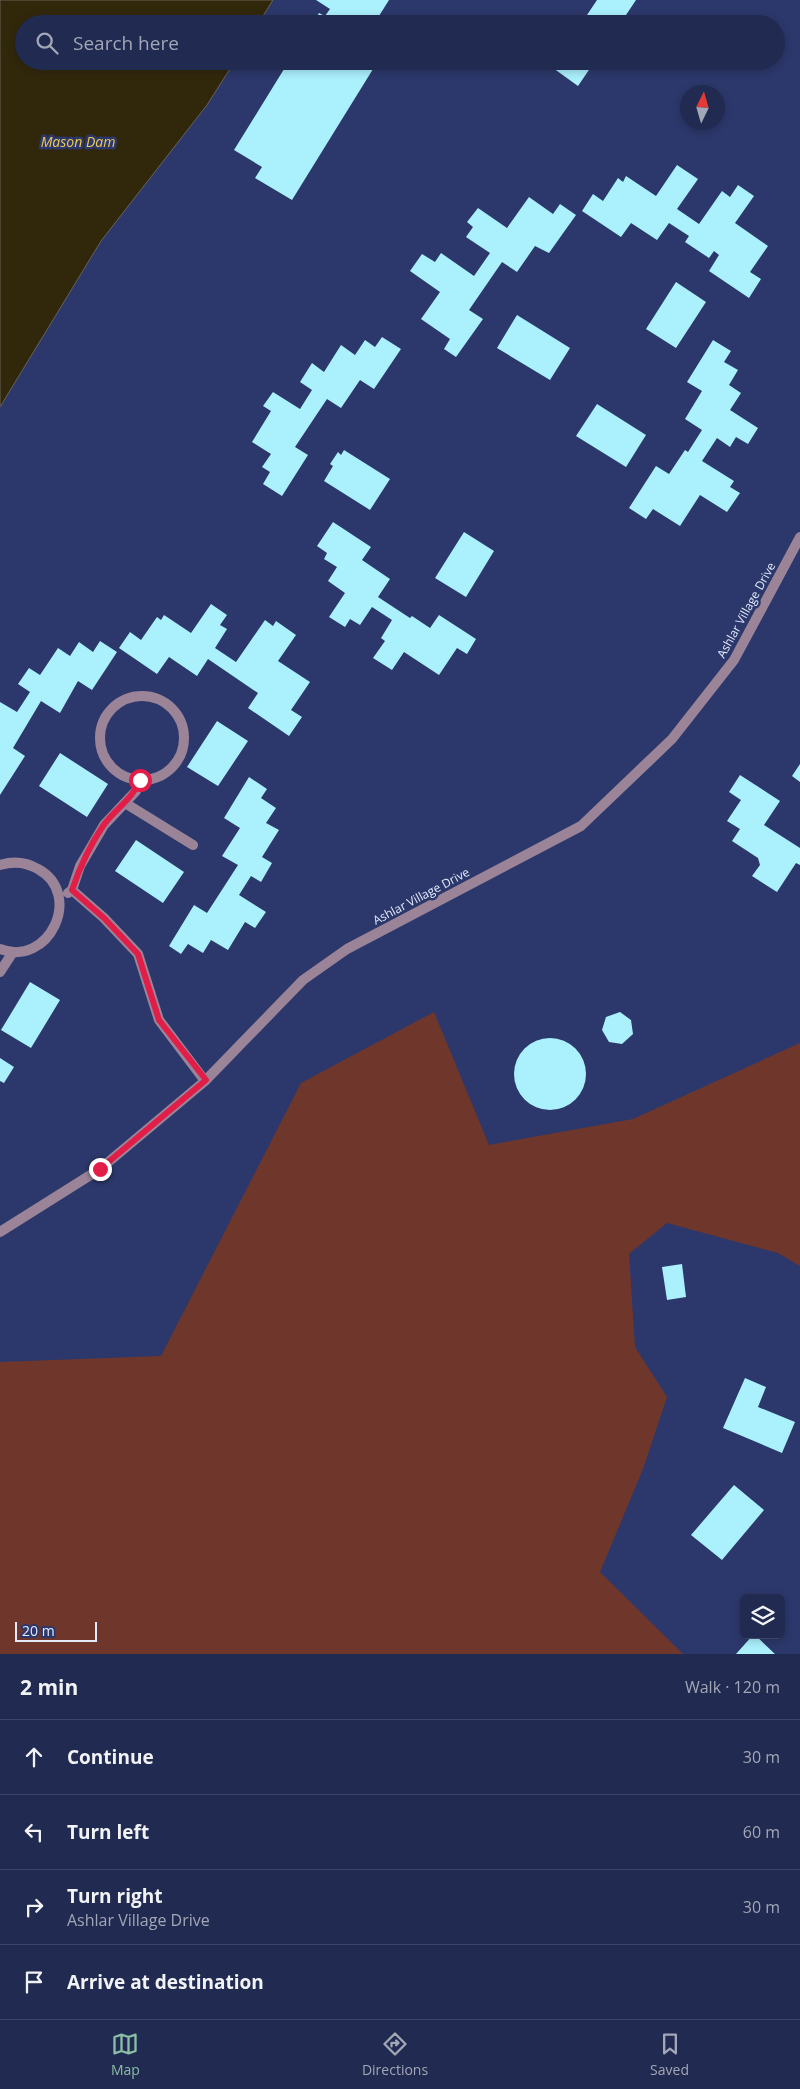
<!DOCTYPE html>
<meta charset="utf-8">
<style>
body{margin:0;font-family:"Open Sans",sans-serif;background:#2d365a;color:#f1f3f6}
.controls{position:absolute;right:15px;bottom:15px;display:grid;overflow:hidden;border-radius:8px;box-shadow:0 2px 8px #0003}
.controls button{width:45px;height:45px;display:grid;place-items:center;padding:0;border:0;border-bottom:1px solid #3e4667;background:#212a50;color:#f1f3f6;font:25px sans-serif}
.compass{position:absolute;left:680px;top:85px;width:45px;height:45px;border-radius:50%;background:#212a50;box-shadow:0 2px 8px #0003;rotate:5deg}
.scale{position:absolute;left:15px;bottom:12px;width:82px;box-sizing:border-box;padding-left:5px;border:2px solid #e3e9fc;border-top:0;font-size:14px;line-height:18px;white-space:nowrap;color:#e3e9fc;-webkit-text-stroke:4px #2c386b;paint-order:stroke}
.stop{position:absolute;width:15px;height:15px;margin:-11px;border:4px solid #e11d48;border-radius:50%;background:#fff}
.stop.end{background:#e11d48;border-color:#fff;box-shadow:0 1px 5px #0008}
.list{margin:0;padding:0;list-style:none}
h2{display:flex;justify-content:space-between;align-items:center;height:65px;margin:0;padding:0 20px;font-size:21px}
h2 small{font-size:16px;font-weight:400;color:#a2a7b7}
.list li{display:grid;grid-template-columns:32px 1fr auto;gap:15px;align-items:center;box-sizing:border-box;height:75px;padding:0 20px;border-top:1px solid #3e4667}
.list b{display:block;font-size:19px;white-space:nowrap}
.list p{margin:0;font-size:16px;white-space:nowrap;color:#a2a7b7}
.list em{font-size:16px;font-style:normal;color:#a2a7b7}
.icon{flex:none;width:28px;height:28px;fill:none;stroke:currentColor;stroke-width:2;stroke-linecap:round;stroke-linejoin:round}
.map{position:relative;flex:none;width:800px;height:1654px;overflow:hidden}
.search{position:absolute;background:#212a50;box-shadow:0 2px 8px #0003;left:15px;right:15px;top:15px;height:55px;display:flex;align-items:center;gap:12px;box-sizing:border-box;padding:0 18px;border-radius:28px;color:#a2a7b7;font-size:19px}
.sheet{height:365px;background:#212a50}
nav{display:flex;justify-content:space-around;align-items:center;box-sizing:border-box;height:70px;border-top:1px solid #3e4667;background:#212a50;font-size:14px;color:#a2a7b7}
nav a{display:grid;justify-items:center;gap:2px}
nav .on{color:#8abfa5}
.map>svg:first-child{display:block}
.green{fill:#6f362c}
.water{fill:#31280c;stroke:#666254}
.building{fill:#abf0fd}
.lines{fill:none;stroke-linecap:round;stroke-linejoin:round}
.service{stroke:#9b8498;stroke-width:10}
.minor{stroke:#9b8498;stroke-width:10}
.route{stroke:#e11d48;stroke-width:6}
.labels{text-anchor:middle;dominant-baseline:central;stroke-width:5;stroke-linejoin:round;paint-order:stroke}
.street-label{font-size:12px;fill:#e3e9fc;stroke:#2c386b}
.water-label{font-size:14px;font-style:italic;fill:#efc952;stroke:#2c386b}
</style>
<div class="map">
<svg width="800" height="1654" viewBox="0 0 800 1654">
<rect width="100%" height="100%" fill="#2c386b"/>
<path class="green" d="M 434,1012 L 489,1145 L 633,1119 L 800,1043 L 800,1266 L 778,1253 L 667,1223 L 629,1254 L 635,1347 L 667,1397 L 643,1469 L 600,1572 L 683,1654 L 0,1654 L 0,1362 L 161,1356 L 301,1083 Z"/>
<path class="water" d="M 0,0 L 273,0 L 258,24 L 24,24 L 24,61 L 235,61 L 207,105 L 101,241 L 0,407 Z"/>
<path class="building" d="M 316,0 L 389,0 L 374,24 L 312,24 L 319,13 L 325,16 L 330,9 Z
M 597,0 L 636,0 L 620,24 L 581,24 Z
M 289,61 L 378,61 L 292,200 L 255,178 L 262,167 L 234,150 Z
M 557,61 L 595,61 L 578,86 L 553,68 Z
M 677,165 L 698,179 L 677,209 L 699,224 L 722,191 L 730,197 L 738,185 L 754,196 L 735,223 L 768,246 L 750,272 L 761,279 L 749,298 L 709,271 L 719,255 L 714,251 L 709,258 L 685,242 L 689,236 L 669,223 L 657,240 L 631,223 L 621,237 L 582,211 L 593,194 L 603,201 L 618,178 L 623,182 L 626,176 L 656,196 Z
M 529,197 L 553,214 L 560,204 L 576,215 L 549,253 L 535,246 L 517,272 L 502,262 L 469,310 L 483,319 L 456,357 L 444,349 L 450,339 L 421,319 L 440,292 L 410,271 L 422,254 L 435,262 L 441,253 L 474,276 L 490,253 L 466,237 L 473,227 L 467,222 L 478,208 L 507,228 Z
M 676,282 L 706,302 L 676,348 L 646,329 Z
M 517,315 L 570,348 L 550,380 L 497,348 Z
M 382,337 L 401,349 L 374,389 L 360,380 L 341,408 L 327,399 L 295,447 L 308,455 L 282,496 L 263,484 L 270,472 L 262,467 L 271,454 L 252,442 L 271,411 L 263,406 L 273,392 L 300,409 L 312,390 L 300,382 L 312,363 L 324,372 L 341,345 L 355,355 L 365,340 L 375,347 Z
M 713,340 L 731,351 L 724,362 L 738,370 L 729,385 L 741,393 L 730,410 L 758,428 L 748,444 L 736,437 L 730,447 L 717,438 L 702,461 L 734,481 L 730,487 L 740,493 L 727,512 L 700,495 L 680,526 L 653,509 L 646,519 L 629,508 L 656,466 L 669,474 L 685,450 L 688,452 L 702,430 L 685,419 L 702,391 L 687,382 Z
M 597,404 L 646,435 L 626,467 L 576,436 Z
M 344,450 L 390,479 L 370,510 L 324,481 L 333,466 L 330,464 L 338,452 L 341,455 Z
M 333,522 L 371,547 L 362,560 L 390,579 L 378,597 L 410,618 L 412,616 L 430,628 L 439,615 L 476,639 L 467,654 L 457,648 L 439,675 L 404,652 L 392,670 L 373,658 L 385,641 L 381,638 L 392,620 L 372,607 L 360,625 L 350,619 L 345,627 L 329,617 L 345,593 L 328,581 L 337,567 L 324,559 L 327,553 L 317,546 Z
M 464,532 L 494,551 L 466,597 L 435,578 Z
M 211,604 L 227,615 L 220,625 L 227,629 L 215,648 L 236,662 L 265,620 L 273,626 L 276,621 L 296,635 L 278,661 L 310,682 L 291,710 L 302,717 L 289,736 L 248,708 L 258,693 L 208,659 L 197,676 L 169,657 L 157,674 L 119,648 L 130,632 L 141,640 L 157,617 L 161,620 L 164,615 L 191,633 Z
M 100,641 L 117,652 L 92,690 L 78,681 L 60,713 L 41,701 L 13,748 L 25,756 L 0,795 L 0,702 L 17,712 L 30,692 L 18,684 L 29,668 L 40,675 L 58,648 L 70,656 L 79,642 L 93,652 Z
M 217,721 L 248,741 L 218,786 L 187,767 Z
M 60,753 L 108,784 L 87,817 L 39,786 Z
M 800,764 L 800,782 L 792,776 Z
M 740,775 L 780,801 L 764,825 L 800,848 L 800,865 L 796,863 L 777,892 L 752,876 L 760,865 L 758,858 L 732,841 L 740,829 L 727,821 L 741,800 L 729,792 Z
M 249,777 L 267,789 L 261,798 L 276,808 L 266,823 L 279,830 L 262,857 L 272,863 L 261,882 L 251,876 L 239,895 L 266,912 L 255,928 L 245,922 L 228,950 L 211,940 L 203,953 L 188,944 L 181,954 L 169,946 L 194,905 L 207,913 L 238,865 L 222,856 L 240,828 L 224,818 Z
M 136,840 L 184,872 L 163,903 L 115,871 Z
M 30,982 L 60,1000 L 31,1048 L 1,1030 Z
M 620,1012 L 631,1020 L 633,1034 L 622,1044 L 609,1042 L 602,1030 L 606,1017 Z
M514 1074a36 36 0 1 1 72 0a36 36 0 1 1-72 0Z
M 0,1058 L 14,1067 L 4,1083 L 0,1081 Z
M 682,1264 L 686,1297 L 667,1300 L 662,1267 Z
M 745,1378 L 766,1387 L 758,1407 L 795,1422 L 782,1453 L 723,1428 Z
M 734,1485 L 764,1510 L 722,1560 L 691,1535 Z
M 753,1635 L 755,1635 L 775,1654 L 736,1654 Z"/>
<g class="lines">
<path class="service" d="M 125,803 L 193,845
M 0,972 L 13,952"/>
<path class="minor" d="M100 738a42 42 0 1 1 84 0a42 42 0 1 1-84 0Z
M 0,865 C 13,861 26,862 38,869 C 84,894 49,968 0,949
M 72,890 L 104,918 L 138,954 L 159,1020 L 205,1081
M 68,893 L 72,890 L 80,866 L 104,825 L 136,791 L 140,779
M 0,1232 L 100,1169 L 205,1081 L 303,980 L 347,949 L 581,826 L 672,739 L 734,660 L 800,537"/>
</g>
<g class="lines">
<path class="route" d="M 100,1169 L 206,1080 L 159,1020 L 138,954 L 104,918 L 72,890 C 80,867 90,845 103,826 C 115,809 133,799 140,780"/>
</g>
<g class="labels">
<g class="street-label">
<text transform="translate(746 610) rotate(-61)">Ashlar Village Drive</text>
<text transform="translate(421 896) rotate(-28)">Ashlar Village Drive</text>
</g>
<g class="water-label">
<text x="78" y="141">Mason Dam</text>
</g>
</g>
</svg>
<div class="controls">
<button><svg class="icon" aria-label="layers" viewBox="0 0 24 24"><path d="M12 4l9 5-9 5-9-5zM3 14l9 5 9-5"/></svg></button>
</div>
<svg class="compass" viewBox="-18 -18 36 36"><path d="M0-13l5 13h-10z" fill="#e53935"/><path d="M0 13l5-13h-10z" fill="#a2a7b7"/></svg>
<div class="scale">20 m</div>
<div class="stop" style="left:140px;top:780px"></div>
<div class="stop end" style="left:100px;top:1169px"></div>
<div class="search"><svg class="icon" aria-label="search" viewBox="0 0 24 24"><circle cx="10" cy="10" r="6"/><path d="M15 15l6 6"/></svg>Search here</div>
</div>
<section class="sheet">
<h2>2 min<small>Walk · 120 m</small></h2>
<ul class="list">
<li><svg class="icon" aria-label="ahead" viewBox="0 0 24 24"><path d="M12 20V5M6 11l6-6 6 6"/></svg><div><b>Continue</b></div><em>30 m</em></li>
<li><svg class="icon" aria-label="left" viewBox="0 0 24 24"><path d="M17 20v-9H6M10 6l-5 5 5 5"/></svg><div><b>Turn left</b></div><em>60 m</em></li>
<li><svg class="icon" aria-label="right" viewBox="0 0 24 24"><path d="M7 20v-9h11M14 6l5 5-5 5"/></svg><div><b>Turn right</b><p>Ashlar Village Drive</p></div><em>30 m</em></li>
<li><svg class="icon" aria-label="arrive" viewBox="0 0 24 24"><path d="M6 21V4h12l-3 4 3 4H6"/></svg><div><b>Arrive at destination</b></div></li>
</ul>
</section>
<nav>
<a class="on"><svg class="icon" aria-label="map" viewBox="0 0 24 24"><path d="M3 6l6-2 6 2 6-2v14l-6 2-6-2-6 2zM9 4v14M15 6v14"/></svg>Map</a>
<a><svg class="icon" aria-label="directions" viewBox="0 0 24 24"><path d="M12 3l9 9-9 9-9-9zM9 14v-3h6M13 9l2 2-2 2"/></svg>Directions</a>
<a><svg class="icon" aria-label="saved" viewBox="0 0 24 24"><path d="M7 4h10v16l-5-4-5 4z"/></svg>Saved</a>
</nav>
